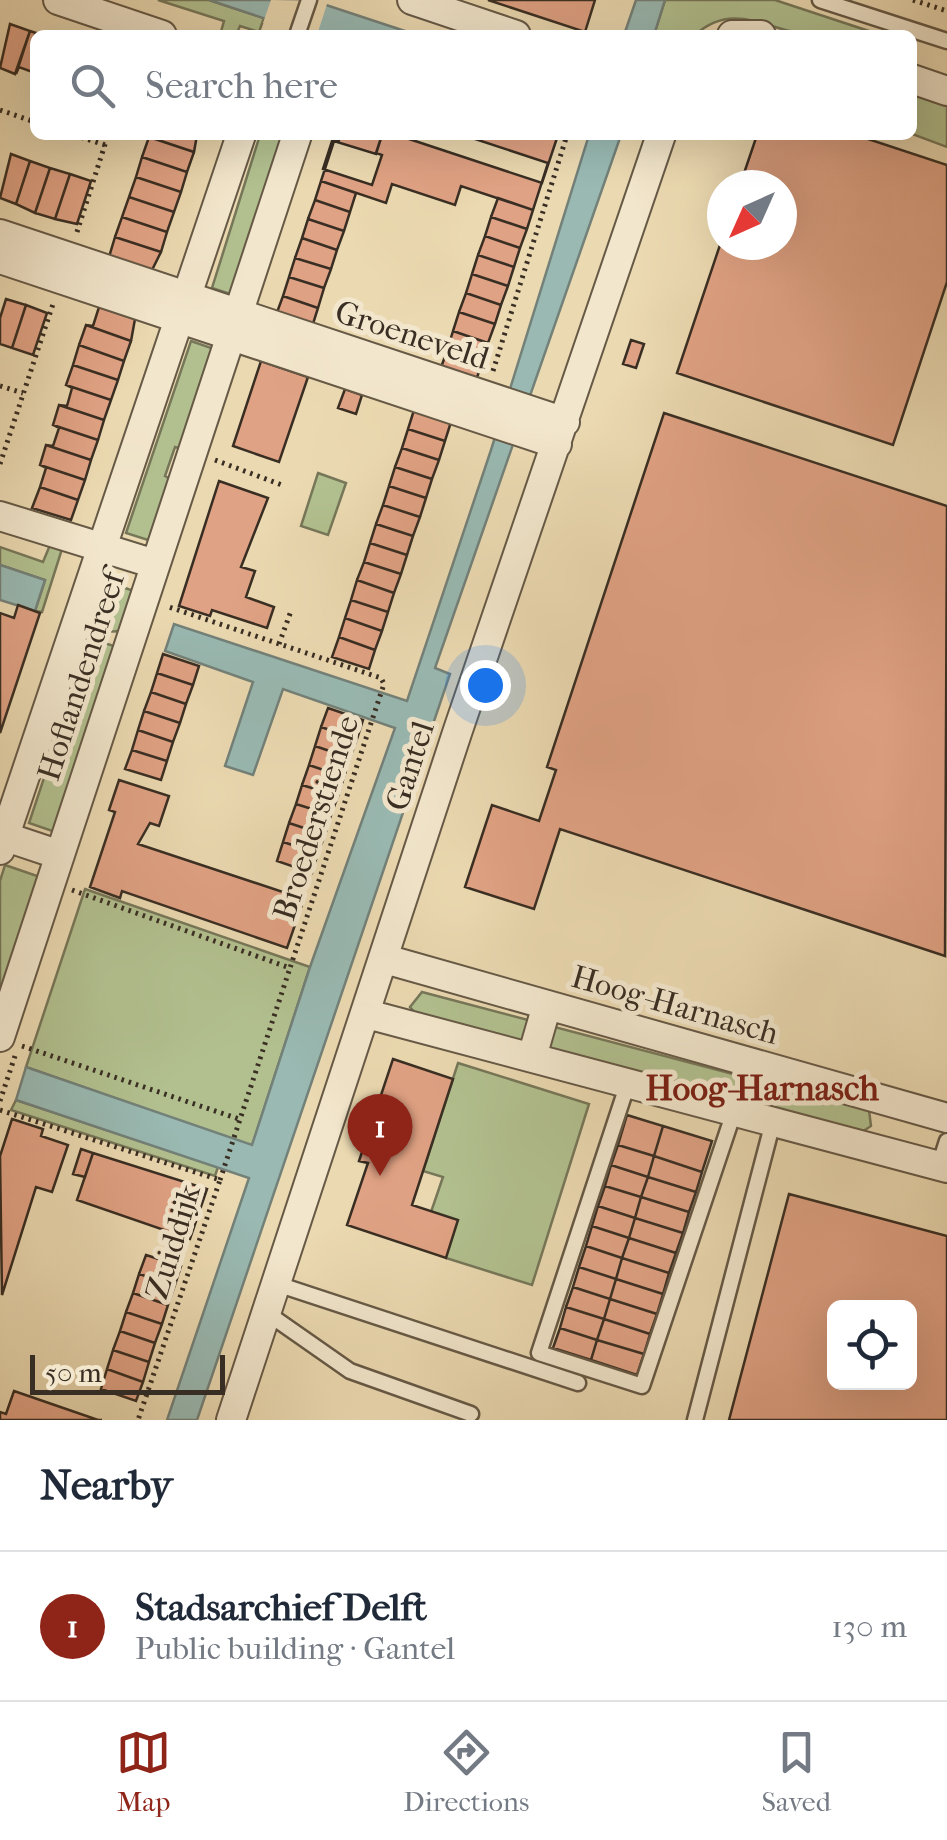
<!DOCTYPE html>
<meta charset="utf-8">
<style>
body{margin:0;font-family:"IM FELL French Canon",serif;background:#f2f2f3;color:#1f2937}
.controls{position:absolute;right:30px;bottom:30px;display:grid;overflow:hidden;border-radius:15px;box-shadow:0 10px 40px #0002}
.controls button{width:90px;height:90px;display:grid;place-items:center;padding:0;border:0;border-bottom:2px solid #e0e1e3;background:#fff;color:#1f2937;font:50px sans-serif}
.compass{position:absolute;left:707px;top:170px;width:90px;height:90px;border-radius:50%;background:#fff;box-shadow:0 10px 40px #0002;rotate:225deg}
.scale{position:absolute;left:30px;bottom:25px;width:195px;box-sizing:border-box;padding-left:10px;border:5px solid #392e23;border-top:0;font-size:28px;line-height:35px;white-space:nowrap;color:#392e23;-webkit-text-stroke:8px #f2e6cc;paint-order:stroke}
.you{position:absolute;left:485px;top:685px;width:35px;height:35px;margin:-25px;border:8px solid #fff;border-radius:50%;background:#1a73e8;box-shadow:0 0 0 15px #1a73e833}
.badge{display:grid;place-items:center;width:65px;height:65px;border-radius:50%;background:#8f2418;color:#fff;font-size:32px;font-weight:700}
.pin{position:absolute;translate:-50% -82px;filter:drop-shadow(0 2px 5px #0008)}
.pin::after{content:'';position:absolute;top:52px;width:35px;height:30px;background:inherit;clip-path:polygon(0 0,100% 0,50% 100%)}
.list{margin:0;padding:0;list-style:none}
h2{display:flex;justify-content:space-between;align-items:center;height:130px;margin:0;padding:0 40px;font-size:42px}
h2 small{font-size:32px;font-weight:400;color:#747a83}
.list li{display:grid;grid-template-columns:65px 1fr auto;gap:30px;align-items:center;box-sizing:border-box;height:150px;padding:0 40px;border-top:2px solid #e0e1e3}
.list b{display:block;font-size:38px;white-space:nowrap}
.list p{margin:0;font-size:32px;white-space:nowrap;color:#747a83}
.list em{font-size:32px;font-style:normal;color:#747a83}
.icon{flex:none;width:55px;height:55px;fill:none;stroke:currentColor;stroke-width:2;stroke-linecap:round;stroke-linejoin:round}
.map{position:relative;flex:none;width:947px;height:1420px;overflow:hidden}
.search{position:absolute;background:#fff;box-shadow:0 10px 40px #0002;left:30px;right:30px;top:30px;height:110px;display:flex;align-items:center;gap:25px;box-sizing:border-box;padding:0 35px;border-radius:15px;color:#747a83;font-size:38px}
.sheet{height:280px;background:#fff}
nav{display:flex;justify-content:space-around;align-items:center;box-sizing:border-box;height:140px;border-top:2px solid #e0e1e3;background:#fff;font-size:28px;color:#747a83}
nav a{display:grid;justify-items:center;gap:5px}
nav .on{color:#8f2418}
.map>svg:first-child{display:block}
.green{fill:#b2c08f;stroke:#767759;stroke-width:2.5}
.water{fill:#99b9b2;stroke:#738179;stroke-width:2.5}
.pier{fill:#ebd9b1}
.building{fill:#e0a284;stroke:#392e23;stroke-width:2.5;fill-rule:evenodd}
.lines{fill:none;stroke-linecap:round;stroke-linejoin:round}
.lane-casing{stroke:#665946;stroke-width:19}
.street-casing{stroke:#665946;stroke-width:32}
.path{stroke:#392e23;stroke-width:5;stroke-dasharray:2.5 5;stroke-linecap:butt}
.lane{stroke:#f2e6cc;stroke-width:14}
.street{stroke:#f2e6cc;stroke-width:28}
.labels{text-anchor:middle;dominant-baseline:central;stroke-width:10;stroke-linejoin:round;paint-order:stroke}
.street-label{font-size:32px;fill:#392e23;stroke:#f2e6cc}
.neighbourhood-label{font-size:35px;font-weight:bold;fill:#7a1f14;stroke:#f2e6cc}
</style>
<div class="map">
<svg width="947" height="1420" viewBox="0 0 947 1420">
<rect width="100%" height="100%" fill="#ebd9b1"/>
<filter id="stains"><feTurbulence type="fractalNoise" baseFrequency=".002" numOctaves="4"/><feColorMatrix values="0 0 0 0 .2 0 0 0 0 .09 0 0 0 0 .02 0 0 0 .5 -.17"/></filter>
<radialGradient id="worn" r=".72"><stop offset=".6" stop-color="#630" stop-opacity="0"/><stop offset="1" stop-color="#630" stop-opacity=".3"/></radialGradient>
<path class="green" d="M 158,0 L 209,0 L 264,18 L 259,32 L 240,26 L 236,35 L 220,35 L 224,21 Z
M 665,0 L 775,0 L 881,35 C 857,35 832,37 809,35 C 768,31 734,0 695,35 L 654,35 Z
M 912,94 L 947,106 L 947,147 L 912,134 Z
M 260,135 L 283,135 L 233,295 L 212,288 Z
M 191,341 L 217,350 L 183,449 L 175,447 L 165,476 L 172,480 L 151,541 L 126,533 Z
M 318,473 L 346,483 L 328,535 L 301,526 Z
M 50,545 L 62,549 L 42,612 L 35,611 L 45,580 L 0,565 L 0,547 L 43,562 Z
M 108,582 L 131,590 L 134,596 L 123,630 C 111,634 98,630 90,620 Z
M 92,639 L 117,647 L 55,832 L 29,823 L 73,691 L 64,687 L 68,677 L 83,682 L 92,666 L 84,663 Z
M 5,865 L 43,878 L 0,1008 L 0,881 Z
M 85,889 L 310,967 L 252,1146 L 26,1067 Z
M 422,992 L 869,1110 L 871,1126 L 862,1132 L 416,1014 L 410,1007 Z
M 458,1063 L 589,1104 L 532,1285 L 446,1258 L 431,1212 L 443,1177 L 423,1171 Z
M 16,1100 L 218,1167 L 215,1176 L 11,1110 Z"/>
<path class="water" d="M 209,0 L 311,0 L 417,35 L 314,35 Z
M 636,0 L 665,0 L 654,35 L 624,35 Z
M 589,135 L 621,135 L 435,668 L 450,674 L 197,1420 L 167,1420 L 249,1178 L 16,1100 L 26,1067 L 252,1145 L 310,967 L 395,728 L 283,689 L 253,775 L 225,766 L 253,682 L 165,651 L 174,624 L 407,701 L 491,450 Z
M 0,565 L 45,580 L 35,611 L 0,600 Z"/>
<path class="pier" d="M 271,0 L 328,1 L 317,35 L 298,35 L 263,23 Z"/>
<path class="building" d="M 488,0 L 595,0 L 585,32 Z
M 10,24 L 30,31 L 15,74 L 0,68 Z
M 30,31 L 42,35 L 35,35 L 35,73 L 19,67 L 16,74 Z
M 149,135 L 197,135 L 194,152 L 149,137 Z
M 341,135 L 382,135 L 376,153 L 382,155 L 372,185 L 323,169 L 333,138 L 339,140 Z
M 382,135 L 463,135 L 548,163 L 533,210 L 461,186 L 455,205 L 392,184 L 386,203 L 321,181 L 334,141 L 376,154 Z
M 397,135 L 558,135 L 542,183 Z
M 757,135 L 856,135 L 947,165 L 947,282 L 893,445 L 677,373 L 722,239 L 722,245 L 782,245 L 782,185 L 740,185 Z
M 149,137 L 194,152 L 187,172 L 142,157 Z
M 11,154 L 30,161 L 16,204 L 0,198 Z
M 142,157 L 187,172 L 181,192 L 136,177 Z
M 30,161 L 50,168 L 35,213 L 16,204 Z
M 50,168 L 70,174 L 55,219 L 35,213 Z
M 70,174 L 91,181 L 77,224 L 55,219 Z
M 136,177 L 181,192 L 174,212 L 129,197 Z
M 321,181 L 356,193 L 350,212 L 315,200 Z
M 129,197 L 174,212 L 167,232 L 122,217 Z
M 498,198 L 533,210 L 527,229 L 491,217 Z
M 315,200 L 350,212 L 344,231 L 308,219 Z
M 122,217 L 167,232 L 161,252 L 115,237 Z
M 491,217 L 527,229 L 520,248 L 485,236 Z
M 308,219 L 344,231 L 337,250 L 302,238 Z
M 485,236 L 520,248 L 514,267 L 478,255 Z
M 115,237 L 161,252 L 151,272 L 109,257 Z
M 302,238 L 337,250 L 331,269 L 295,258 Z
M 478,255 L 514,267 L 508,286 L 472,274 Z
M 295,258 L 331,269 L 324,288 L 289,277 Z
M 472,274 L 508,286 L 501,305 L 466,293 Z
M 289,277 L 324,288 L 318,308 L 283,296 Z
M 466,293 L 501,305 L 495,324 L 459,312 Z
M 283,296 L 318,308 L 312,327 L 276,315 Z
M 6,299 L 26,305 L 12,348 L 0,344 L 0,318 Z
M 26,305 L 47,313 L 33,355 L 12,348 Z
M 99,307 L 135,319 L 131,341 L 86,325 L 93,326 Z
M 459,312 L 495,324 L 488,343 L 453,331 Z
M 86,325 L 131,341 L 124,361 L 79,345 Z
M 453,331 L 488,343 L 482,362 L 447,351 Z
M 631,340 L 644,344 L 636,368 L 623,364 Z
M 79,345 L 124,361 L 118,380 L 73,365 Z
M 447,351 L 482,362 L 476,381 L 440,370 Z
M 261,361 L 308,377 L 279,462 L 233,446 Z
M 73,365 L 118,380 L 111,400 L 66,385 Z
M 66,385 L 111,400 L 104,420 L 59,405 L 67,406 L 72,388 Z
M 345,389 L 362,395 L 356,414 L 338,408 Z
M 59,405 L 104,420 L 98,440 L 53,425 Z
M 414,410 L 451,422 L 445,441 L 408,429 Z
M 664,413 L 947,506 L 945,956 L 560,829 L 534,909 L 465,887 L 492,805 L 539,821 L 556,770 L 547,767 Z
M 53,425 L 98,440 L 91,460 L 46,445 L 53,446 L 59,428 Z
M 408,429 L 445,441 L 439,460 L 402,448 Z
M 46,445 L 91,460 L 85,480 L 40,465 Z
M 402,448 L 439,460 L 432,479 L 395,467 Z
M 40,465 L 85,480 L 78,500 L 40,487 L 46,468 Z
M 395,467 L 432,479 L 426,498 L 389,486 Z
M 219,481 L 268,498 L 241,567 L 255,571 L 246,597 L 274,607 L 267,628 L 212,610 L 210,616 L 179,606 Z
M 389,486 L 426,498 L 420,517 L 383,505 Z
M 40,487 L 78,500 L 71,520 L 32,508 Z
M 383,505 L 420,517 L 413,536 L 376,524 Z
M 376,524 L 413,536 L 407,555 L 370,543 Z
M 370,543 L 407,555 L 401,574 L 364,562 Z
M 364,562 L 401,574 L 394,593 L 357,580 Z
M 357,580 L 394,593 L 388,612 L 351,600 Z
M 351,600 L 388,612 L 382,631 L 345,618 Z
M 18,605 L 40,613 L 0,733 L 0,613 L 14,618 Z
M 345,618 L 382,631 L 375,650 L 339,637 Z
M 339,637 L 375,650 L 369,669 L 332,657 Z
M 163,654 L 199,666 L 193,685 L 157,673 Z
M 157,673 L 193,685 L 186,704 L 151,692 Z
M 151,692 L 186,704 L 180,723 L 144,711 Z
M 328,708 L 363,720 L 357,739 L 321,727 Z
M 144,711 L 180,723 L 173,742 L 138,730 Z
M 321,727 L 357,739 L 350,758 L 315,746 Z
M 138,730 L 173,742 L 167,761 L 132,750 Z
M 315,746 L 350,758 L 344,777 L 309,765 Z
M 132,750 L 167,761 L 161,780 L 125,769 Z
M 309,765 L 344,777 L 338,796 L 302,785 Z
M 119,780 L 169,796 L 159,826 L 150,823 L 138,844 L 304,899 L 287,948 L 122,891 L 120,898 L 90,887 L 115,812 L 109,810 Z
M 302,785 L 338,796 L 331,815 L 296,804 Z
M 296,804 L 331,815 L 325,835 L 289,823 Z
M 289,823 L 325,835 L 318,853 L 283,842 Z
M 283,842 L 318,853 L 312,873 L 277,861 Z
M 393,1059 L 453,1079 L 412,1205 L 458,1220 L 446,1258 L 347,1225 L 368,1163 L 359,1161 Z
M 627,1115 L 663,1126 L 654,1156 L 618,1145 Z
M 12,1119 L 43,1129 L 41,1136 L 68,1145 L 52,1192 L 36,1187 L 2,1295 L 0,1156 Z
M 663,1126 L 712,1141 L 702,1172 L 654,1156 Z
M 618,1145 L 654,1156 L 648,1177 L 611,1165 Z
M 81,1149 L 93,1153 L 85,1177 L 73,1174 Z
M 93,1153 L 207,1189 L 190,1239 L 77,1200 Z
M 654,1156 L 702,1172 L 696,1192 L 648,1177 Z
M 611,1165 L 648,1177 L 641,1197 L 605,1186 Z
M 648,1177 L 696,1192 L 689,1212 L 641,1197 Z
M 605,1186 L 641,1197 L 635,1218 L 598,1206 Z
M 789,1194 L 947,1236 L 947,1420 L 729,1420 ZM 834,1308 L 910,1308 L 910,1382 L 834,1382 Z
M 641,1197 L 689,1212 L 683,1233 L 635,1218 Z
M 598,1206 L 635,1218 L 629,1238 L 592,1226 Z
M 635,1218 L 683,1233 L 676,1253 L 629,1238 Z
M 592,1226 L 629,1238 L 622,1258 L 586,1246 Z
M 629,1238 L 676,1253 L 669,1273 L 622,1258 Z
M 586,1246 L 622,1258 L 616,1279 L 579,1267 Z
M 146,1255 L 181,1266 L 175,1285 L 139,1274 Z
M 622,1258 L 669,1273 L 663,1294 L 616,1279 Z
M 579,1267 L 616,1279 L 610,1299 L 573,1287 Z
M 139,1274 L 175,1285 L 168,1305 L 133,1293 Z
M 616,1279 L 663,1294 L 657,1314 L 610,1299 Z
M 573,1287 L 610,1299 L 604,1319 L 566,1307 Z
M 133,1293 L 168,1305 L 162,1324 L 126,1312 Z
M 610,1299 L 657,1314 L 650,1334 L 604,1319 Z
M 566,1307 L 604,1319 L 597,1340 L 560,1328 Z
M 126,1312 L 162,1324 L 155,1343 L 120,1331 Z
M 604,1319 L 650,1334 L 644,1354 L 597,1340 Z
M 560,1328 L 597,1340 L 591,1360 L 553,1348 Z
M 120,1331 L 155,1343 L 149,1362 L 113,1350 Z
M 597,1340 L 644,1354 L 637,1375 L 591,1360 Z
M 113,1350 L 149,1362 L 143,1382 L 107,1369 Z
M 107,1369 L 143,1382 L 136,1401 L 101,1389 Z
M 14,1391 L 98,1420 L 102,1420 L 0,1420 L 0,1412 L 6,1414 Z"/>
<g class="lines">
<g class="lane-casing">
<path id="lane" d="M 820,0 L 947,41
M 297,35 L 309,0
M 628,1083 L 539,1353 L 642,1386 L 734,1112
M 939,1166 L 947,1141
M 277,1284 L 578,1383
M 267,1313 L 350,1371 L 471,1414
M 695,1420 L 773,1122"/>
</g>
<g class="street-casing">
<path id="street" d="M 58,0 L 162,35
M 412,0 L 516,35
M 732,35 L 761,35
M 912,79 L 947,91
M 0,234 L 565,422
M 0,259 L 557,444
M 0,516 L 155,564
M 0,835 L 60,855
M 0,850 L 241,135
M 385,959 L 947,1118
M 367,1014 L 947,1168
M 0,1037 L 297,135
M 532,1057 L 547,1005
M 231,1420 L 458,730 L 661,135"/>
</g>
<path class="path" d="M 913,0 L 947,11
M 0,110 L 35,122
M 74,135 L 105,145
M 77,232 L 108,135
M 493,371 L 567,135
M 0,386 L 23,393
M 215,460 L 282,485
M 0,464 L 54,301
M 279,644 L 291,611
M 72,890 L 290,968 L 384,684 L 381,678 L 166,606
M 22,1046 L 239,1119
M 0,1101 L 15,1056
M 0,1110 L 220,1180 L 138,1420
M 220,1180 L 290,968"/>
<use href="#lane" class="lane"/>
<use href="#street" class="street"/>
</g>
<g class="labels">
<g class="street-label">
<text transform="translate(412 335) rotate(18)">Groeneveld</text>
<text transform="translate(81 676) rotate(-72)">Hoflandendreef</text>
<text transform="translate(410 766) rotate(-72)">Gantel</text>
<text transform="translate(316 818) rotate(-72)">Broederstiende</text>
<text transform="translate(675 1005) rotate(16)">Hoog-Harnasch</text>
<text transform="translate(173 1242) rotate(-73)">Zuiddijk</text>
</g>
<g class="neighbourhood-label">
<text x="762" y="1088">Hoog-Harnasch</text>
</g>
</g>
<rect width="100%" height="100%" filter="url(#stains)"/>
<rect width="100%" height="100%" fill="url(#worn)"/>
</svg>
<div class="controls">
<button><svg class="icon" aria-label="locate" viewBox="0 0 24 24"><circle cx="12" cy="12" r="6"/><path d="M12 2v4M12 18v4M2 12h4M18 12h4"/></svg></button>
</div>
<svg class="compass" viewBox="-18 -18 36 36"><path d="M0-13l5 13h-10z" fill="#e53935"/><path d="M0 13l5-13h-10z" fill="#747a83"/></svg>
<div class="scale">50 m</div>
<div class="you"></div>
<div class="pin badge" style="left:380px;top:1176px">1</div>
<div class="search"><svg class="icon" aria-label="search" viewBox="0 0 24 24"><circle cx="10" cy="10" r="6"/><path d="M15 15l6 6"/></svg>Search here</div>
</div>
<section class="sheet">
<h2>Nearby<small></small></h2>
<ul class="list">
<li><span class="badge">1</span><div><b>Stadsarchief Delft</b><p>Public building · Gantel</p></div><em>130 m</em></li>
</ul>
</section>
<nav>
<a class="on"><svg class="icon" aria-label="map" viewBox="0 0 24 24"><path d="M3 6l6-2 6 2 6-2v14l-6 2-6-2-6 2zM9 4v14M15 6v14"/></svg>Map</a>
<a><svg class="icon" aria-label="directions" viewBox="0 0 24 24"><path d="M12 3l9 9-9 9-9-9zM9 14v-3h6M13 9l2 2-2 2"/></svg>Directions</a>
<a><svg class="icon" aria-label="saved" viewBox="0 0 24 24"><path d="M7 4h10v16l-5-4-5 4z"/></svg>Saved</a>
</nav>
